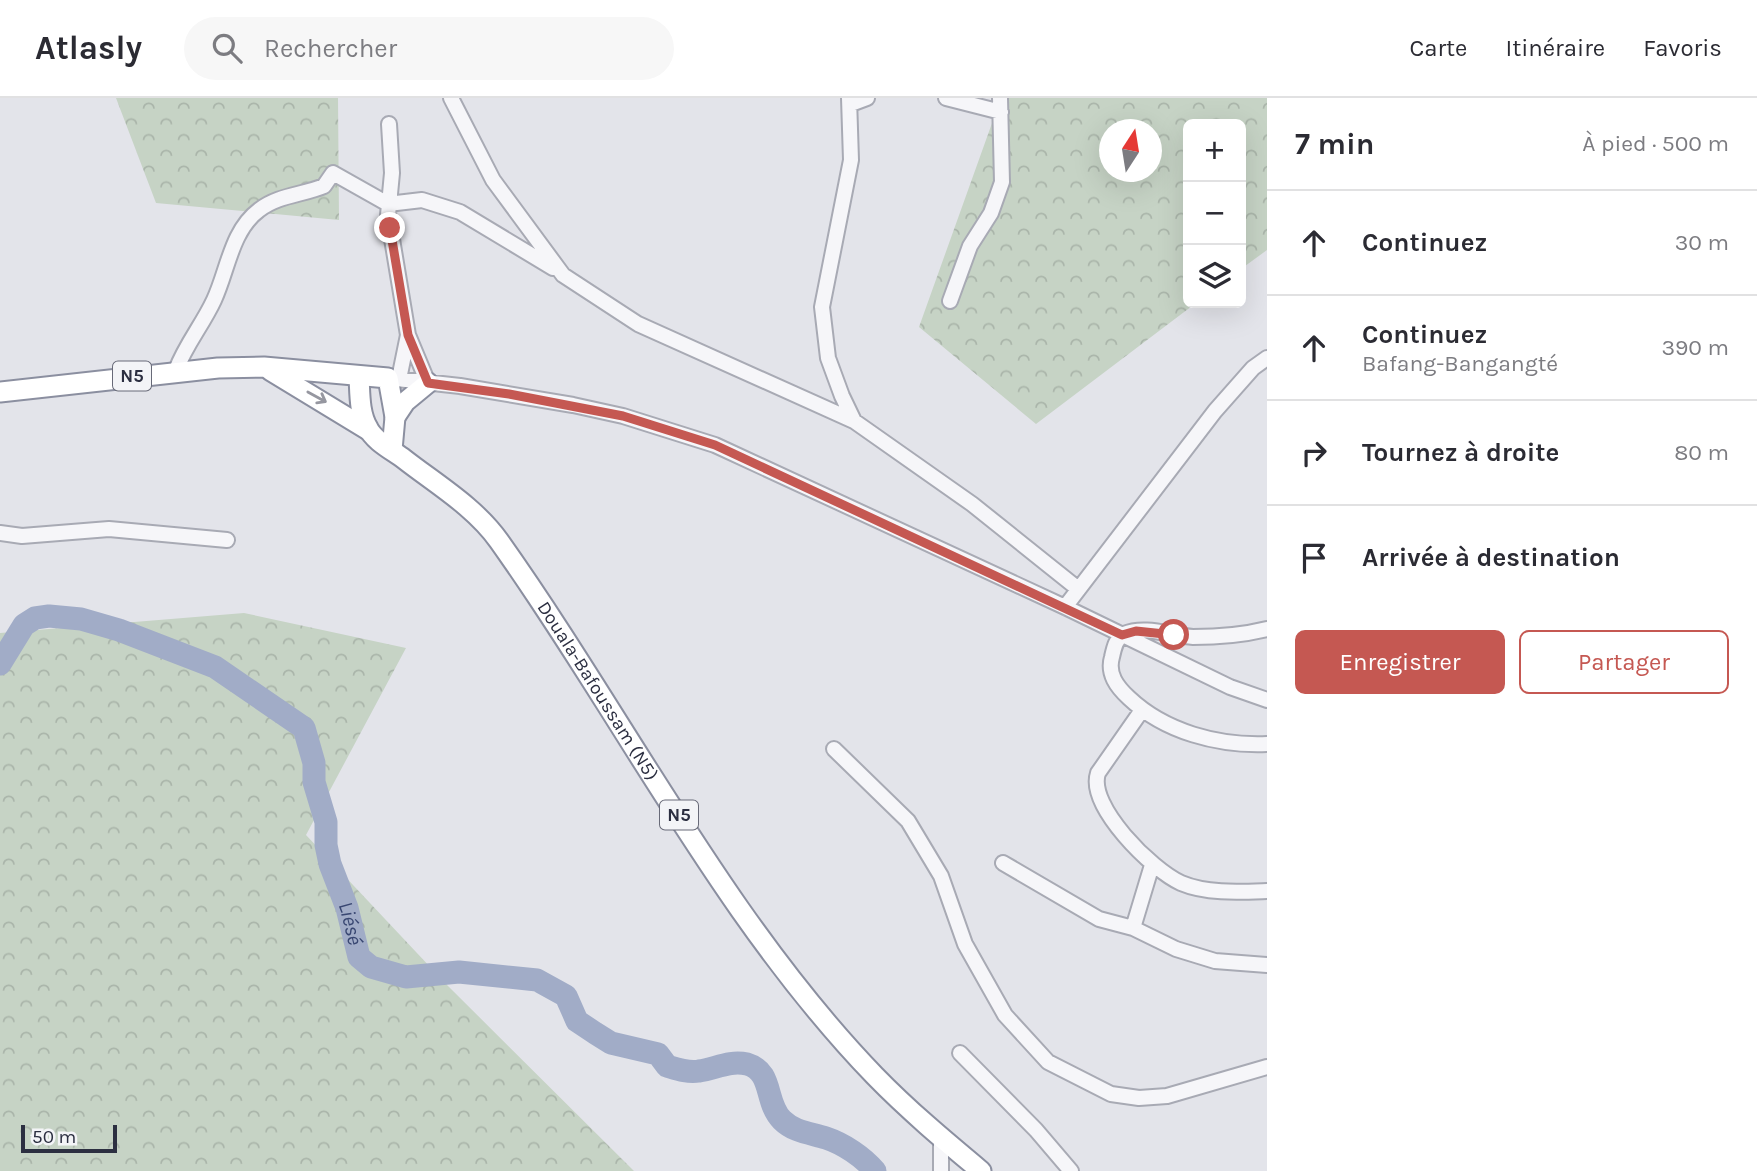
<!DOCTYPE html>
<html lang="fr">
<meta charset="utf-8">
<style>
body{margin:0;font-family:Karla,sans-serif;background:#f7f7f7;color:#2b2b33}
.controls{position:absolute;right:21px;top:21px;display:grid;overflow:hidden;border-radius:10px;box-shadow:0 7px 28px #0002}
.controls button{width:63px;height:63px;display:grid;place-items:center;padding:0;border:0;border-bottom:2px solid #e1e1e2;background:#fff;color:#2b2b33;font:35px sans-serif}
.compass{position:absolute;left:1099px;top:21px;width:63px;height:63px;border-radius:50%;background:#fff;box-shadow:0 7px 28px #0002;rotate:12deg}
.scale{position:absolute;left:21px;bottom:18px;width:96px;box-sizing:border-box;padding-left:7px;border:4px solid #2c2f41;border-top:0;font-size:19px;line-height:24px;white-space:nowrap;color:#2c2f41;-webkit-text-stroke:5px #f3f4f7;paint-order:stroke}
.stop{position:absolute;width:21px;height:21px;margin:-16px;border:5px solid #c55852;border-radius:50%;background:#fff}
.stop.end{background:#c55852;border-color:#fff;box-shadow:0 2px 7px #0008}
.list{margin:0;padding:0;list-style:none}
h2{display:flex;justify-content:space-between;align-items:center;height:91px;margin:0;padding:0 28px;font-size:30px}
h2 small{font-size:23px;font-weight:400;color:#7c7c81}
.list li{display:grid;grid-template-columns:46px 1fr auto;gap:21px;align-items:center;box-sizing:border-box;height:105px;padding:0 28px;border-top:2px solid #e1e1e2}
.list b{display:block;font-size:26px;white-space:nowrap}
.list p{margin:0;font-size:23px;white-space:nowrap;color:#7c7c81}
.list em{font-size:23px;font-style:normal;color:#7c7c81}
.actions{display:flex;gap:14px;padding:21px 28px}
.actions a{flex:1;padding:16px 0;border:2px solid #c55852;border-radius:10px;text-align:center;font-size:24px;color:#c55852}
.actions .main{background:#c55852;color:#fff}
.icon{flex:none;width:38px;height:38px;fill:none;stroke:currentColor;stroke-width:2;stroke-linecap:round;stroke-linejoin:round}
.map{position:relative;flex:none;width:1267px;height:1073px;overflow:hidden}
header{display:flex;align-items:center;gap:42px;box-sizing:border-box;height:98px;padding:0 35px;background:#fff;border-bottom:2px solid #e1e1e2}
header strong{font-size:33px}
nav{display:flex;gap:38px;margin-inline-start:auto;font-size:24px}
.search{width:490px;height:63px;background:#f7f7f7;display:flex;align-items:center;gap:18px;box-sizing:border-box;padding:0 24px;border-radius:38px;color:#7c7c81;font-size:26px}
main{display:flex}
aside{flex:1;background:#fff}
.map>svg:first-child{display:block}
.forest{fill:url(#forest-crowns);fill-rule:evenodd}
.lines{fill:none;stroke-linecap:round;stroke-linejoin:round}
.river{stroke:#a1acc7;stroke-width:23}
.minor-casing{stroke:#a8aab4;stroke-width:18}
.highway-casing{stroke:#8b8fa0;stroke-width:23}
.minor{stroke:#f6f6f9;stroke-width:14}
.highway{stroke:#fff;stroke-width:19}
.oneway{stroke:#9697a0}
.route{stroke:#c55852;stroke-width:9}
.labels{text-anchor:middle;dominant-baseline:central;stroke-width:7;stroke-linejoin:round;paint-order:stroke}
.shield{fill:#f3f4f7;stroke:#686a78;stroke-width:2}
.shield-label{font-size:18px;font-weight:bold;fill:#2c2f41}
.street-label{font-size:19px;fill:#2c2f41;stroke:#f3f4f7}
.water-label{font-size:21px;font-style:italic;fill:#394772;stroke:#f3f4f7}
</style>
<header>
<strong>Atlasly</strong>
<div class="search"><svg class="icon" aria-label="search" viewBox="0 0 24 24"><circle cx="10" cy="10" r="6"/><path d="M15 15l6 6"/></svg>Rechercher</div>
<nav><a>Carte</a><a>Itinéraire</a><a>Favoris</a></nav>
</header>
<main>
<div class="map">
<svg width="1267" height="1073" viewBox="0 0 1267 1073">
<defs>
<pattern id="forest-crowns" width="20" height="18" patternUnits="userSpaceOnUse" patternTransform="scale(1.75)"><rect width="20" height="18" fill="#c6d3c5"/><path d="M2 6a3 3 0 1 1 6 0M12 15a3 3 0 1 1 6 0" fill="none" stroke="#aab5aa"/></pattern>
</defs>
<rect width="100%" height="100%" fill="#e3e4ea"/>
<path class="forest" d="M 116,0 L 338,0 L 339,122 L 156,105 Z
M 1001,0 L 1267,0 L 1267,152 L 1241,171 L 1241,26 L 1188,26 L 1188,205 L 1196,205 L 1036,326 L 919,229 ZM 1110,32 L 1152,32 L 1152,74 L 1110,74 Z
M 244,515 L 406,550 L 306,737 L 448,888 L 634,1073 L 0,1073 L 0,535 Z"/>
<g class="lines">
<path class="river" id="s1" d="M 0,566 L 24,527 L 35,520 L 49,518 L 81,521 L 119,532 L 215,569 L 304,630 L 314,665 L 314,684 L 326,724 L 326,747 L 330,766 L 347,810 L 359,859 L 371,869 L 406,879 L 459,874 L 537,882 L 566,898 L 577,923 L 595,935 L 611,945 L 658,956 L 667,968 C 677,971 688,975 699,973 C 715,971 729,962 747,966 C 774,974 764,1004 782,1022 C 794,1034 810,1035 826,1040 C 844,1046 863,1059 875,1073"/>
<g class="minor-casing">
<path id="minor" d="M 451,0 L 493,82 L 563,177 L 638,226 L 854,323
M 849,0 L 851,62 L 822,209 L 828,260 L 842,298 L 854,323 L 972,406 L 1077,490
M 946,0 L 1001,14
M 851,6 L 867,0
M 389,26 L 392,75 L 388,117 L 408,237 L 399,281
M 950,203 L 970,148 L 991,115 L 1002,84 L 1000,0
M 408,237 L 428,285
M 176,272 C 186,246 203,226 214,202 C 228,172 231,133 259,112 C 278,97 303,97 324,88 L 333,75 L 388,106 L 422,102 L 460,114 L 553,170
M 388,280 L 460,288 L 573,307 L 623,318 L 715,347 L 1065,509 L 1230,589 L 1267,602
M 0,435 L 22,438 L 109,431 L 227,442
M 1065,509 L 1215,313 L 1253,270 L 1267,260
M 1267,531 C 1243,537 1218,539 1193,539 C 1172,538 1145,527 1124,536 C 1116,540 1114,550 1112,559 C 1107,576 1117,589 1129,600 C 1165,634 1218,648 1267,646
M 1142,612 L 1098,675 C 1087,708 1152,772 1181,785 C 1207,796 1240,794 1267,793
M 834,651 L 908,723 L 941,778 L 965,846 L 1005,917 L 1048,964 L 1111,996 L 1139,1000 L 1167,998 L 1267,969
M 1003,765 L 1099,821 L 1133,830
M 1152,767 L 1133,830 L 1176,851 L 1215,863 L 1267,867
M 960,955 L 1036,1032 L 1071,1073
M 941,1073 L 941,1039"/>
</g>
<g class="highway-casing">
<g id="highway">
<path d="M 271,273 L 368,332"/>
<path id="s2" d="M 359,279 C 360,295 359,315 368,330 C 374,343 392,352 404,361 C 436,386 475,409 499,443 C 624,619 725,823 875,978 C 908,1012 945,1043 981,1073"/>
<path d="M 0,294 L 218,270 L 264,269 L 388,280 L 395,319 L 392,352"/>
<path d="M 395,319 L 405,304 L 428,285"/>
</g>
</g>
<use href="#minor" class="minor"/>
<use href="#highway" class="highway"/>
</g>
<defs><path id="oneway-shaft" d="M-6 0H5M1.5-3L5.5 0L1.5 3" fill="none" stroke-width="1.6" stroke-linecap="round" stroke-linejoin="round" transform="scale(1.75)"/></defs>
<use class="oneway" href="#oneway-shaft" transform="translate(317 299) rotate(29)"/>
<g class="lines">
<path class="route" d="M 390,130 L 408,237 L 428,285 L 509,296 L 623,318 L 715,347 L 1122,537 L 1136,533 L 1174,537"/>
</g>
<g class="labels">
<g class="shield">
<rect x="113" y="263.5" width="38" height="29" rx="5"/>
<rect x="660" y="702.5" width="38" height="29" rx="5"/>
</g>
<g class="shield-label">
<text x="132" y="278">N5</text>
<text x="679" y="717">N5</text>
</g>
<g class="street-label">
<text stroke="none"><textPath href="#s2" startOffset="406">Douala-Bafoussam (N5)</textPath></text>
</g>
<g class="water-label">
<text stroke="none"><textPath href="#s1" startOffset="558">Liésé</textPath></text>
</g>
</g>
</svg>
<div class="controls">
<button>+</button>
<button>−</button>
<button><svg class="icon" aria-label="layers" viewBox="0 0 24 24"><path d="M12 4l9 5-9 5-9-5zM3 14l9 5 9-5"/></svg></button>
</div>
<svg class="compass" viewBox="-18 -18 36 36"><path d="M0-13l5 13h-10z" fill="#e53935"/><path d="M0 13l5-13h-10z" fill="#7c7c81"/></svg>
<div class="scale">50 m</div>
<div class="stop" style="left:1174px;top:537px"></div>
<div class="stop end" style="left:390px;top:130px"></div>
</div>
<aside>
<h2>7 min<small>À pied · 500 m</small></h2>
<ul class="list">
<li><svg class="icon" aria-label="ahead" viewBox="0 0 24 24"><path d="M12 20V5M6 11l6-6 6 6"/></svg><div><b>Continuez</b></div><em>30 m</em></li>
<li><svg class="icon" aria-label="ahead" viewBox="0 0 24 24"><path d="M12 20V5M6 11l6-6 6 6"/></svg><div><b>Continuez</b><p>Bafang-Bangangté</p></div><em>390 m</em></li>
<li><svg class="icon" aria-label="right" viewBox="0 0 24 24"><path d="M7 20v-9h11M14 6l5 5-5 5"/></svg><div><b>Tournez à droite</b></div><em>80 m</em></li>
<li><svg class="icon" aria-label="arrive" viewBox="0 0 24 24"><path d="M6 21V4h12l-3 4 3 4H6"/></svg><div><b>Arrivée à destination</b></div></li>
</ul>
<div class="actions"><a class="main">Enregistrer</a><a>Partager</a></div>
</aside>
</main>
